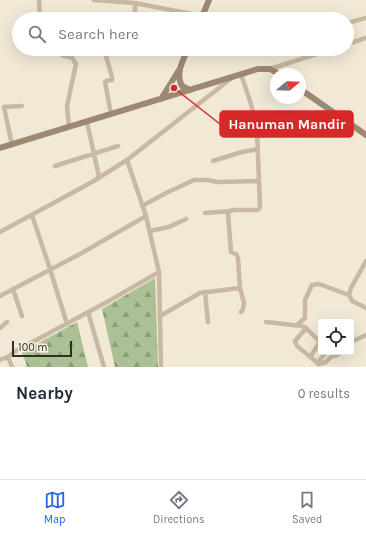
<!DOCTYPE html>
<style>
body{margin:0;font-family:Karla,sans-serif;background:#f6f6f7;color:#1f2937}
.controls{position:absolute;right:12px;bottom:12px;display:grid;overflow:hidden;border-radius:4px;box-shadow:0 4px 16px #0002}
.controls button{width:36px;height:36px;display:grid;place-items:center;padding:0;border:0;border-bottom:1px solid #e0e1e3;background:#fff;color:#1f2937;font:20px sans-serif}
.compass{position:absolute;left:270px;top:68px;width:36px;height:36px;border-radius:50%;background:#fff;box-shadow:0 4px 16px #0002;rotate:71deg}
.scale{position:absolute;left:12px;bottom:10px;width:60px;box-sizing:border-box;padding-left:4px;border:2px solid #342c25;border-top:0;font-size:11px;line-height:14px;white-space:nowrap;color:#342c25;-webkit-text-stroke:3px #f9f2e2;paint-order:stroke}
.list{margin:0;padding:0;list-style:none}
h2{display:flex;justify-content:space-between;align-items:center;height:52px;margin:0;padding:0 16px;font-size:17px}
h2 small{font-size:13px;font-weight:400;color:#747a83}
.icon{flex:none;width:22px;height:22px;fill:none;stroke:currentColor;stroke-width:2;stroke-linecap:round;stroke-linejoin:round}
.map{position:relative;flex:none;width:366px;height:367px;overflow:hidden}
.search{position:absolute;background:#fff;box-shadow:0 4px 16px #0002;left:12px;right:12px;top:12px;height:44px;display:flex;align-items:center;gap:10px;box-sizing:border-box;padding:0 14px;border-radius:22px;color:#747a83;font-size:15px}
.sheet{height:112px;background:#fff}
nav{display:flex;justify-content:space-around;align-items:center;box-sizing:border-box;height:56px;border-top:1px solid #e0e1e3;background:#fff;font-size:11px;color:#747a83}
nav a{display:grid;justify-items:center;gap:2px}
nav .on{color:#2563eb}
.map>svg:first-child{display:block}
.forest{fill:url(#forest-firs)}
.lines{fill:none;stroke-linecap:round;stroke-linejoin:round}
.street{stroke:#c9b9a2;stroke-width:4.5}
.secondary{stroke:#9d8874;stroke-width:6}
.leader{fill:none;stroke:#d62828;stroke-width:1.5}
.callout-dot{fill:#d62828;stroke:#f9f2e2;stroke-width:1.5}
.callout{fill:#d62828;stroke:#d62828;stroke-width:1.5}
.callout-label{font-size:14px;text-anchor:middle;font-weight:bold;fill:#fff}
</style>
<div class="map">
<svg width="366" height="367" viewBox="0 0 366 367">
<defs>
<pattern id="forest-firs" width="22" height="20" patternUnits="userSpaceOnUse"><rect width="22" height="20" fill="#acc096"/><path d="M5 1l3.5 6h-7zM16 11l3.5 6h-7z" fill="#8d9c7a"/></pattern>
</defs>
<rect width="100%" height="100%" fill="#f1e8d6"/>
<path class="forest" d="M 155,278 L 158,367 L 115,367 L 102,309 Z
M 77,322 L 88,367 L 27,367 L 22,352 Z"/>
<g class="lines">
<path class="street" d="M 39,0 L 40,19
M 94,0 L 135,3 L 202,16
M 135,19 L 135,3
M 347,23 L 366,18
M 347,44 L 366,38
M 54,49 L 62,55 L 72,58 L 76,64 L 67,106 L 69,127
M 104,49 L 112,77 L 112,80 L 106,81 L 105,82 L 111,114
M 270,69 L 332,49
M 87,122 L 99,177
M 12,145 L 4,107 L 22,106
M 127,160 L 146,216 L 159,272 L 161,367
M 213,161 L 242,152 L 258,149
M 55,166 L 118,146
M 142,206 L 166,193 L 194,180 L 208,180 L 217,182 L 259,181
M 205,213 L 230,211
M 32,215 L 50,269 L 67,324
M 150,231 L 169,227 L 186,219
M 0,232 L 92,182 L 127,160 L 233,77
M 366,261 L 351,288 L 349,295 L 352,301 L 366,308
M 13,289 L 22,316
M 205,292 L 208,322
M 0,296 L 80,254 L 146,216
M 88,312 L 104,367
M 241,312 L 243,309 L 244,303 L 240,288 L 238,258 L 236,254 L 231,252 L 228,214 L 230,211 L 233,210 L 258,210 L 260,207 L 257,130 L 251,104 L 241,74
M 160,316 L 200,293 L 240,288
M 266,322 L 302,326 L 306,328 L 321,343
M 297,325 L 305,318 L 305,300 L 312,285 L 319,284 L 349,295
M 0,328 L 7,322
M 306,328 L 295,341 L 297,346 L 319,364 L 326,362 L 333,355
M 351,342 L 366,335
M 330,352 L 335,356 L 342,352
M 8,357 L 14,352 L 107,302 L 159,272
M 310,357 L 320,342
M 0,360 L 8,357 L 12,367
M 318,364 L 321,358 L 327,352"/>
<path class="secondary" d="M 201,19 L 209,0
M 188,49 C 183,60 175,74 182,86 L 190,90
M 300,89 L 366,135
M 161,99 L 179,70
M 0,148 L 258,69 L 270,69 L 279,74"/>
</g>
<path class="leader" d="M174 88L220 124"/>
<circle class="callout-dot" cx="174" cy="88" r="4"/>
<rect class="callout" x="220" y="111" width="133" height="26" rx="4"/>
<g class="callout-label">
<text x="287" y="129">Hanuman Mandir</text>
</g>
</svg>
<div class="controls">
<button><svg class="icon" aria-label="locate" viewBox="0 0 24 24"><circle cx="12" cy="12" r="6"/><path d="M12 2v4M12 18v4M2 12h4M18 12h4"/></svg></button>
</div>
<svg class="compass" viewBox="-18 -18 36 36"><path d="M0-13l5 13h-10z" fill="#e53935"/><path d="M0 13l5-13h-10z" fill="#747a83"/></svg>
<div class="scale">100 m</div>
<div class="search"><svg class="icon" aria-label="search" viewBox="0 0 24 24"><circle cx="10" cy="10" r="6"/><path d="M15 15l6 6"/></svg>Search here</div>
</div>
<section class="sheet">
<h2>Nearby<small>0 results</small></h2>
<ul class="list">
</ul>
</section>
<nav>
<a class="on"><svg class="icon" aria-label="map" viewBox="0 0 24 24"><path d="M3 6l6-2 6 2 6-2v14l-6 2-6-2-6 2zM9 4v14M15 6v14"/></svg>Map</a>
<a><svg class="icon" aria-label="directions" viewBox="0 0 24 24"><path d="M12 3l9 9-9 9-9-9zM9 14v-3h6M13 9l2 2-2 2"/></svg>Directions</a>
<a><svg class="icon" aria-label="saved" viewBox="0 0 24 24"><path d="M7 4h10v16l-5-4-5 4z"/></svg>Saved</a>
</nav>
